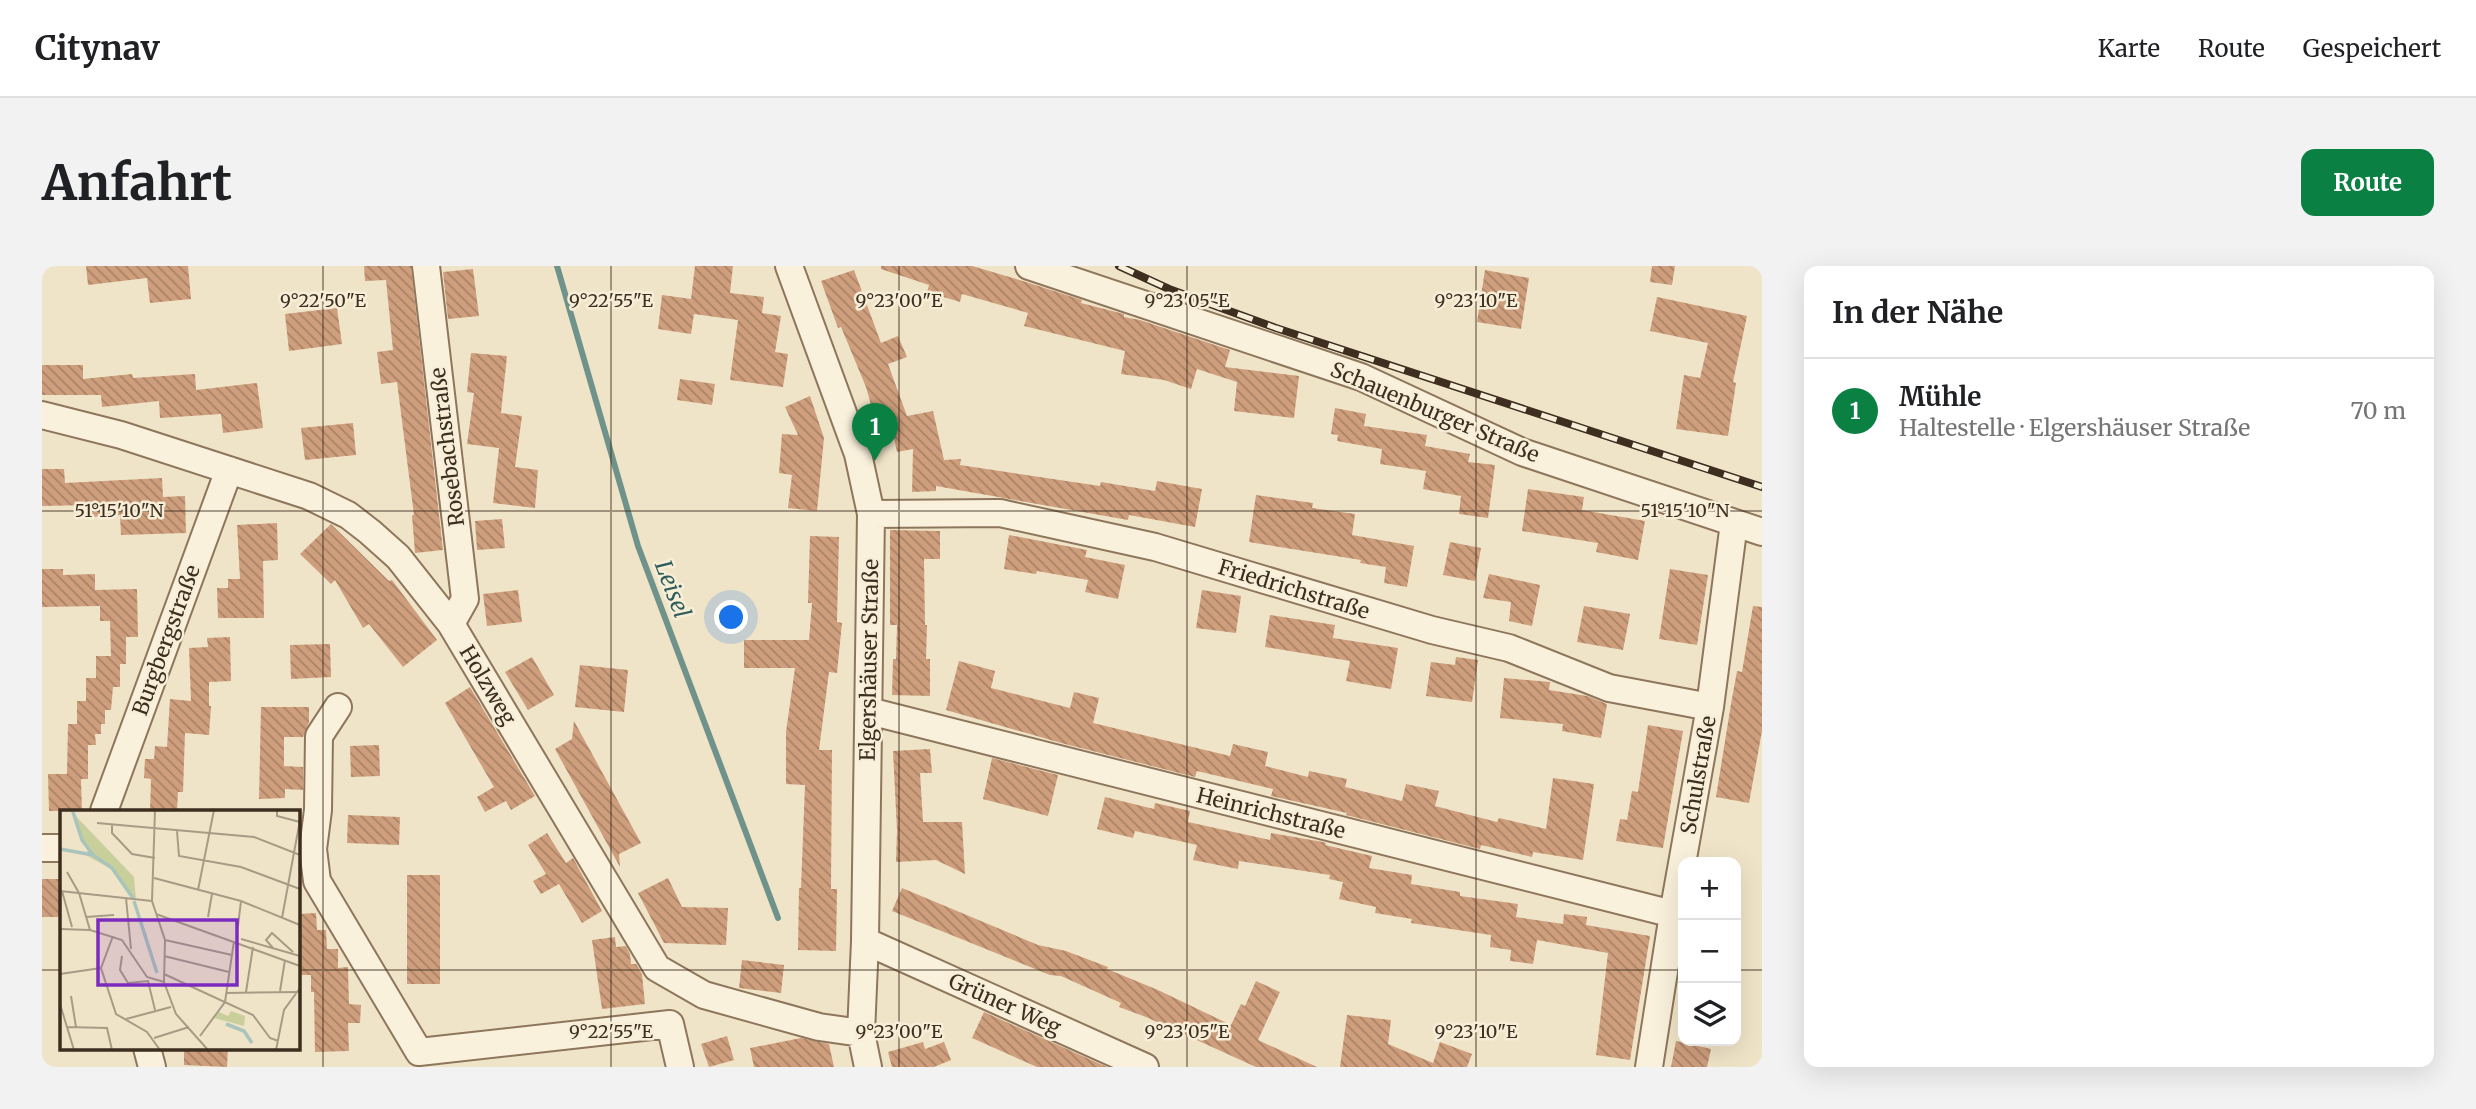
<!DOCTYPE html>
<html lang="de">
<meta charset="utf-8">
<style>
body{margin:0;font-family:Merriweather,serif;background:#f2f2f2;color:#202124}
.controls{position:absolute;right:21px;bottom:21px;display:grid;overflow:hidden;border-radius:14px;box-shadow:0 7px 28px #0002}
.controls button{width:63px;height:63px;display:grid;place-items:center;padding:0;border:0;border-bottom:2px solid #e0e0e0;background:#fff;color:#202124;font:35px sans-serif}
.you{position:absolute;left:690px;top:352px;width:24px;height:24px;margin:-18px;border:5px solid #fff;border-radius:50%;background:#1a73e8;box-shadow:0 0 0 10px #1a73e833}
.badge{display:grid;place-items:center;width:46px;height:46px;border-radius:50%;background:#0b8043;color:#fff;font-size:23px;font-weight:700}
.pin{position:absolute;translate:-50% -58px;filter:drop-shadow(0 2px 4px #0008)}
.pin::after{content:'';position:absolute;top:37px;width:24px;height:21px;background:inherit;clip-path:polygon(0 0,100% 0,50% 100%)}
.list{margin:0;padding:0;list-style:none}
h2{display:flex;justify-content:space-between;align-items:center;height:91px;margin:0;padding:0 28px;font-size:30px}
h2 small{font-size:23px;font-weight:400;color:#757577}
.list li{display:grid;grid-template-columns:46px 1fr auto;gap:21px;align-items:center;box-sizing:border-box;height:105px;padding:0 28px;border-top:2px solid #e0e0e0}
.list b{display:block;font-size:26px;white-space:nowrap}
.list p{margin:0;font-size:23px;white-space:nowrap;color:#757577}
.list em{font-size:23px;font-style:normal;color:#757577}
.icon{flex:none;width:38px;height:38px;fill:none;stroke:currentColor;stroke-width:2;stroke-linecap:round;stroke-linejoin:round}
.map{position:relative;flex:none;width:1720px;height:801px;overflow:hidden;border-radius:14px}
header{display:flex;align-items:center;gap:42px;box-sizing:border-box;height:98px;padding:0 35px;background:#fff;border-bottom:2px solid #e0e0e0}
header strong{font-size:33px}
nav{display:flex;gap:38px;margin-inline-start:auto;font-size:24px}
.intro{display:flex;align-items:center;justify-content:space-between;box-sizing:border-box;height:168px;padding:0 42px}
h1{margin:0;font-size:49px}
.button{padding:18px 32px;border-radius:14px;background:#0b8043;color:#fff;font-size:24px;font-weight:700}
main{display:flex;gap:42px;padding:0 42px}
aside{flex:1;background:#fff;border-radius:14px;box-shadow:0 7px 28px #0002}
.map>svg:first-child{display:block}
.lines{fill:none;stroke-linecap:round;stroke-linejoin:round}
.stream{stroke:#6f938a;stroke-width:6}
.building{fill:url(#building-back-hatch)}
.minor-casing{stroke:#8d765c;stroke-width:30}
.minor{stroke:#faf1dc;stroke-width:26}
.rail-casing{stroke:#3d2e20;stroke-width:8}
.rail{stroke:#f7eed8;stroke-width:5;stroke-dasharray:16;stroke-linecap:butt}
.ticks{fill:none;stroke:#3d2e20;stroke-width:2;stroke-opacity:0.45}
.labels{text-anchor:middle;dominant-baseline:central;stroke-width:5;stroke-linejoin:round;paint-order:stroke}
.street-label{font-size:21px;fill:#3d2e20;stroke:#f7eed8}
.water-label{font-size:23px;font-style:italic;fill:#2f5d5a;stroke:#f7eed8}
.inset-river{fill:none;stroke:#a9c4bc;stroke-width:3.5}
.inset-road{fill:none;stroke:#a89b85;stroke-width:2}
.view{fill:#7b2cbf;fill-opacity:0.15;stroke:#7b2cbf;stroke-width:3.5}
.inset-edge{fill:none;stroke:#3d2e20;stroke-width:3.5}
.ticks-label{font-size:18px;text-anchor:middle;fill:#3d2e20;stroke:#f7eed8;stroke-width:5;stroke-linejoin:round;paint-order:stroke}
</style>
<header>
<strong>Citynav</strong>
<nav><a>Karte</a><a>Route</a><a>Gespeichert</a></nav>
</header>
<div class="intro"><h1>Anfahrt</h1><a class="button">Route</a></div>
<main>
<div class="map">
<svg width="1720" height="801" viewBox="0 0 1720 801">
<defs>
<pattern id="building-back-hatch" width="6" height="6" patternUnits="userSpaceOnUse" patternTransform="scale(1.75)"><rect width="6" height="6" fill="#cf9f7d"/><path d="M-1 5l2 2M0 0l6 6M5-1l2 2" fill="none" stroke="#a98266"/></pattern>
</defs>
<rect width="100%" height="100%" fill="#f0e4c8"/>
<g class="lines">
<path class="stream" d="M 515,0 L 596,280 L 736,652"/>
</g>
<path class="building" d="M 44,0 L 146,0 L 149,33 L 108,37 L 105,12 L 46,19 Z
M 322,0 L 369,0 L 401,284 L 373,287 L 370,249 L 372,249 L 355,116 L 339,118 L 335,86 L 351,84 L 344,14 L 323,15 Z
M 653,0 L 691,0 L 688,27 L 722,31 L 720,47 L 739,50 L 733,86 L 746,88 L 741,121 L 688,114 L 696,54 L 652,48 L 649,68 L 616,63 L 620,29 L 649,33 Z
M 839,0 L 930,0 L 981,15 L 1040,34 L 1039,37 L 1082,48 L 1082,51 L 1098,54 L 1188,84 L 1183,101 L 1257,110 L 1252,152 L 1192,145 L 1195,116 L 1155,103 L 1149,123 L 1122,114 L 1079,108 L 1083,85 L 982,60 L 986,47 L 920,28 L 918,36 L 885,26 L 887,19 L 839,3 Z
M 1610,0 L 1633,0 L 1630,19 L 1608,16 Z
M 431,3 L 437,50 L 406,53 L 401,6 Z
M 812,4 L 839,77 L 856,70 L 865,91 L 846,98 L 865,150 L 891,145 L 902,194 L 919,193 L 918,199 L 1058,220 L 1059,216 L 1113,225 L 1115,215 L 1160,223 L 1153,261 L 1087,249 L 1086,254 L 894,220 L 894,225 L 870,226 L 871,183 L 855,186 L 845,141 L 831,146 L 824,121 L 799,61 L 796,62 L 779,15 Z
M 1443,4 L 1487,12 L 1479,63 L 1435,56 Z
M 1615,31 L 1705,50 L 1691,116 L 1694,117 L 1686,170 L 1634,163 L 1642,109 L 1658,112 L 1666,77 L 1608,65 Z
M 295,42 L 300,78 L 247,85 L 243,48 Z
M 429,87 L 465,90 L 459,147 L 480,150 L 473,201 L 496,204 L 493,242 L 451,237 L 457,182 L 425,178 L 432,127 L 425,126 Z
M 0,99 L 41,99 L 41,113 L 90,108 L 91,112 L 153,108 L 154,124 L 215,117 L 221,162 L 181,167 L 179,148 L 118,152 L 117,135 L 60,141 L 59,129 L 0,129 Z
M 638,113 L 673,118 L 670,139 L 635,134 Z
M 768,130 L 782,172 L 775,245 L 746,242 L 750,209 L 737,207 L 740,168 L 756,169 L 743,141 Z
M 1293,142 L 1324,148 L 1322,160 L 1385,169 L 1383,180 L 1428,188 L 1426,196 L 1453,199 L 1446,252 L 1417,248 L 1419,230 L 1381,223 L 1384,205 L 1338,198 L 1340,183 L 1295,175 L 1296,169 L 1289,168 Z
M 311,157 L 314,189 L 263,194 L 259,162 Z
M 0,203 L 22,203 L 23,217 L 120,212 L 121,231 L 143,230 L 144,267 L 79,269 L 78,249 L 47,251 L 46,239 L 0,240 Z
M 1486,223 L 1542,231 L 1540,244 L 1603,255 L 1596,294 L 1554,286 L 1556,277 L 1480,265 Z
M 1214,229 L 1271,237 L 1270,242 L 1313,248 L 1310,269 L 1372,280 L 1365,321 L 1342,317 L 1344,301 L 1318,297 L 1319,294 L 1207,276 Z
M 460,253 L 463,282 L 435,284 L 433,255 Z
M 235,257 L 236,294 L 221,295 L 222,352 L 176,352 L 175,322 L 186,322 L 186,313 L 198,313 L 195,259 Z
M 289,258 L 347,315 L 350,314 L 395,374 L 361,401 L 327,358 L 321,362 L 293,314 L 289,318 L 258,288 Z
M 848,264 L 898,265 L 898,293 L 882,293 L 883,359 L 885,359 L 884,393 L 888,393 L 888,430 L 850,429 L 851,393 L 854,393 L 855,359 L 848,359 Z
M 967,269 L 1045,284 L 1043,291 L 1083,299 L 1076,333 L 1043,326 L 1046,314 L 995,305 L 994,308 L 962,303 Z
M 768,270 L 797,271 L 795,356 L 800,357 L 795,407 L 787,406 L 777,484 L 790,484 L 789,623 L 795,623 L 794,685 L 756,684 L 757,622 L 759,622 L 763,519 L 744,518 L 744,466 L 753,402 L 702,402 L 702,374 L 767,374 L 770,337 L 766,337 Z
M 1408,276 L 1439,282 L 1433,315 L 1401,309 Z
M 0,303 L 21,303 L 21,309 L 53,308 L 53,324 L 95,323 L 96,371 L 84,371 L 84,398 L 78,398 L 78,421 L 71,421 L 69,444 L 63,444 L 63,458 L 59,458 L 59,468 L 53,468 L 54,479 L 46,479 L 46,513 L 39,513 L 40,545 L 7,545 L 6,508 L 25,508 L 26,458 L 35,458 L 35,435 L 44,435 L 44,412 L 54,412 L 54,390 L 69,390 L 68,355 L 58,355 L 58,340 L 0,341 Z
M 1628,303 L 1666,309 L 1655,379 L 1617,373 Z
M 1447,308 L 1498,319 L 1490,360 L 1467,355 L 1469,336 L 1441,332 Z
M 476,324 L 480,356 L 445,360 L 441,328 Z
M 1160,324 L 1199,330 L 1194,367 L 1154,362 Z
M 1542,340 L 1588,348 L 1581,384 L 1535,376 Z
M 1711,340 L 1720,341 L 1720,465 L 1707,537 L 1674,531 L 1689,438 L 1695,405 L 1700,406 Z
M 1228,349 L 1293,359 L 1291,372 L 1356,382 L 1349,423 L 1304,415 L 1308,395 L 1223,381 Z
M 188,371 L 189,415 L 167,416 L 167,440 L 169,440 L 167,469 L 143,467 L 141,526 L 136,526 L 135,545 L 108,545 L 109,513 L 102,512 L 103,493 L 112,493 L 113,480 L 125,481 L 128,433 L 149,435 L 147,382 L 166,381 L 165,372 Z
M 288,378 L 289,411 L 249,413 L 248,379 Z
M 490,391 L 512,429 L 486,444 L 463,406 Z
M 1414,391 L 1436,394 L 1430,436 L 1384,430 L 1389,396 L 1413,399 Z
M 917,395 L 953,405 L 949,422 L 1028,442 L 1032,426 L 1057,432 L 1051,457 L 1188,490 L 1191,478 L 1226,486 L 1223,500 L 1266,511 L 1267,505 L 1305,513 L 1303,521 L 1360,535 L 1364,518 L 1397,525 L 1393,540 L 1455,556 L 1457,552 L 1504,563 L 1511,512 L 1552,518 L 1541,594 L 1491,586 L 1490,591 L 1439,579 L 1438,583 L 1304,549 L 1305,547 L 1229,530 L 1231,523 L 1155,505 L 1153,511 L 1019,477 L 904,444 Z
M 538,399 L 586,404 L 582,446 L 533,441 Z
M 1462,412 L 1508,416 L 1507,424 L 1545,430 L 1565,438 L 1559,472 L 1520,465 L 1521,458 L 1458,452 Z
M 428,421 L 493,530 L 469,544 L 464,535 L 443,546 L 435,531 L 452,521 L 403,437 Z
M 219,441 L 267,441 L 267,456 L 261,471 L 242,471 L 242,500 L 261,501 L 261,524 L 243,523 L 243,532 L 217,533 Z
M 532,455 L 599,577 L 577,588 L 578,601 L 513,483 L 530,473 Z
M 1606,459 L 1641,465 L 1621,582 L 1574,575 L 1578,553 L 1585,554 L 1590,525 L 1596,526 Z
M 337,479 L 338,510 L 309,511 L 308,480 Z
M 888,483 L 890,507 L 878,507 L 881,556 L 920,556 L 923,608 L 894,594 L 854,596 L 855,564 L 851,485 Z
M 950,492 L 1016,509 L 1006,550 L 941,533 Z
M 1063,531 L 1112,543 L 1113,537 L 1148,545 L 1146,556 L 1228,574 L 1229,567 L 1281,576 L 1284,577 L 1283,579 L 1330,590 L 1327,602 L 1370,609 L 1369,618 L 1418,626 L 1418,630 L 1476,638 L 1474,651 L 1521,658 L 1522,648 L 1545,651 L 1544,659 L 1608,670 L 1588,794 L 1554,789 L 1566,687 L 1495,674 L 1491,698 L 1468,695 L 1469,684 L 1448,681 L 1449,669 L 1369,657 L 1370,653 L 1333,647 L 1334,641 L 1297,633 L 1301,616 L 1287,613 L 1288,609 L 1197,595 L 1196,603 L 1151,594 L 1155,579 L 1093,565 L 1091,572 L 1055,563 Z
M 306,549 L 358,551 L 357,579 L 305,577 Z
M 505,567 L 524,597 L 531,592 L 560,645 L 540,657 L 517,618 L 499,628 L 491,615 L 504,608 L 486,579 Z
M 365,609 L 398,609 L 398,718 L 365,718 Z
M 626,612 L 640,641 L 686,642 L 684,679 L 622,677 L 596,627 Z
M 0,613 L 19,613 L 19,651 L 0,651 Z
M 860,622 L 996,679 L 1024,685 L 1066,701 L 1065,703 L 1116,724 L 1189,759 L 1199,738 L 1203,740 L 1214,715 L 1238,726 L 1216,774 L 1275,801 L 1214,801 L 1104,751 L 1077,741 L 1079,737 L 1019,710 L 1008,709 L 850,645 Z
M 274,647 L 275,664 L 284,664 L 285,683 L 296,683 L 296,702 L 306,701 L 307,738 L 319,739 L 318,757 L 306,757 L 307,785 L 273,786 L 272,726 L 269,726 L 269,709 L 259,709 L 259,690 L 256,690 L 256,648 Z
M 573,671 L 574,681 L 584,680 L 588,688 L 589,698 L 594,698 L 600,708 L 603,738 L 560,743 L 550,674 Z
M 700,694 L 742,699 L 739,727 L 697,722 Z
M 942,746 L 1065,801 L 995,801 L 930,772 Z
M 1305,749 L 1349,754 L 1346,778 L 1391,797 L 1398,776 L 1430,788 L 1425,801 L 1298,801 Z
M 685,770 L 692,794 L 667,801 L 659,778 Z
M 759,772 L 787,778 L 792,801 L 712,801 L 708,782 Z
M 1634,775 L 1669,783 L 1665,801 L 1629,801 Z
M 881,776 L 883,783 L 902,776 L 909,794 L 892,801 L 850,801 L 846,786 Z
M 142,782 L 186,782 L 185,801 L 142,799 Z"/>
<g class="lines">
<g class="minor-casing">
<path id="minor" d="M 384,0 L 423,333 L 409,358
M 747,0 L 816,188 L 829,248 L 823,675 L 819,767 L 826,801
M 987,0 L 1319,111 L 1480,186 L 1720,266
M 0,149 L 79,169 L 267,230 L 306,249 L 328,266 L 356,291 L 409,358 L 615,702 L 662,729 L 777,761 L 819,767
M 829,248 L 958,247 L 1113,281 L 1390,364 L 1467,382 L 1567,422 L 1668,441
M 296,441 L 277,470 L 276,544 L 271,583 L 275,615 L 377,786 L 628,758 L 638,801
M 827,445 L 1631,648
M 62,545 L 187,204
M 0,582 L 19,582
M 823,675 L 1103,801
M 105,782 L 110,801
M 1607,801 L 1631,648 L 1668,441 L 1692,257"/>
</g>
<use href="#minor" class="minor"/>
<g class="rail-casing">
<path id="rail" d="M 1077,0 L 1127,23 L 1234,62 L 1720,221"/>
</g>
<use href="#rail" class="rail"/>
</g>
<path class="ticks" d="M 281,0 L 281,801M 569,0 L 569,801M 857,0 L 857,801M 1145,0 L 1145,801M 1434,0 L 1434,801M 0,245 L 1720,245M 0,704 L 19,704M 256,704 L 1641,704M 1694,704 L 1720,704"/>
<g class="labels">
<g class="street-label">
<text transform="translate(1393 146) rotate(23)">Schauenburger Straße</text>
<text transform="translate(405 181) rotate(-97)">Rosebachstraße</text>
<text transform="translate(1252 323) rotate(17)">Friedrichstraße</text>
<text transform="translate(124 374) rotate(-70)">Burgbergstraße</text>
<text transform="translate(827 394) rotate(-89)">Elgershäuser Straße</text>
<text transform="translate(446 419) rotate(59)">Holzweg</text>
<text transform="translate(1656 509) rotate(-80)">Schulstraße</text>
<text transform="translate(1229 547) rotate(14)">Heinrichstraße</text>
<text transform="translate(963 738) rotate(24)">Grüner Weg</text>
</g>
<g class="water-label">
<text transform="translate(631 323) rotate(69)">Leisel</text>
</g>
</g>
<g transform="translate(18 544)">
<rect width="240" height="240" fill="#f0e4c8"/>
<path d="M 171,201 L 185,206 L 184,216 L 154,208 L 159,202 L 168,206 Z" fill="#c9cf9b"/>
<path d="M 11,1 L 74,67 L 76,89 L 71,88 L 51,59 L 24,44 L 28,41 Z" fill="#c9cf9b"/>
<path class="inset-river" d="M 13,2 L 22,30 L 33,45 L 52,58 L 73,88M 0,39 L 33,45M 74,91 L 97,163M 166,214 L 184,221 L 192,233"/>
<path class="inset-road" d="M 95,0 L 92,91 L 105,130 L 104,172 L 116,204 L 148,240M 217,0 L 217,6 L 240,12M 37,13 L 194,27 L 240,45M 52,14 L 52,23 L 72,44 L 95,48M 117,21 L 119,46 L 181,57 L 240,79M 7,62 L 19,83 L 30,120 L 62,130 L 87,167 L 104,172M 94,68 L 181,91 L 240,115M 138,80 L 154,0M 0,81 L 92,91M 2,81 L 12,117M 66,88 L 71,139M 96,104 L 240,156M 26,107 L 54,105M 148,107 L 152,84M 222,108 L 240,10M 178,116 L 181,91M 0,119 L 30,120M 53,126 L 41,158 L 56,204 L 87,222 L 100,240M 181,129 L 240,146M 105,130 L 172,145M 213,138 L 206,130 L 212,123 L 233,142M 62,146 L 60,160 L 68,173 L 88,171 L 95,200M 104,146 L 169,162M 0,164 L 41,158M 104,164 L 193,205 L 210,228 L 218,231M 220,181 L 225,150M 186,182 L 193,137M 166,183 L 240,182M 11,186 L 16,217M 0,194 L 14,240M 66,209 L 111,197M 7,217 L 47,218 L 52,240M 140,226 L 165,192 L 174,131M 94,228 L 129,217M 216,240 L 224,200 L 240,178"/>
<path class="view" d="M 38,110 L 177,110 L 177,175 L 38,175 Z"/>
<rect width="240" height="240" class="inset-edge"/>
</g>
<g class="ticks-label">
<text x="281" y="41">9°22'50"E</text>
<text x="569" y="41">9°22'55"E</text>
<text x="857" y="41">9°23'00"E</text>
<text x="1145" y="41">9°23'05"E</text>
<text x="1434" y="41">9°23'10"E</text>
<text x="77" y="251">51°15'10"N</text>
<text x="1643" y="251">51°15'10"N</text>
<text x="569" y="772">9°22'55"E</text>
<text x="857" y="772">9°23'00"E</text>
<text x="1145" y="772">9°23'05"E</text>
<text x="1434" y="772">9°23'10"E</text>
</g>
</svg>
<div class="controls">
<button>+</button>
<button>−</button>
<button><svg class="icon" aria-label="layers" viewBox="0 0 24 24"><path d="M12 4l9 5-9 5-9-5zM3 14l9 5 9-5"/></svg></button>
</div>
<div class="you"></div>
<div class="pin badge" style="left:833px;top:195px">1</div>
</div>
<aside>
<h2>In der Nähe<small></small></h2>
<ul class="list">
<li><span class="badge">1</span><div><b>Mühle</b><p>Haltestelle · Elgershäuser Straße</p></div><em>70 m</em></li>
</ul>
</aside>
</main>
